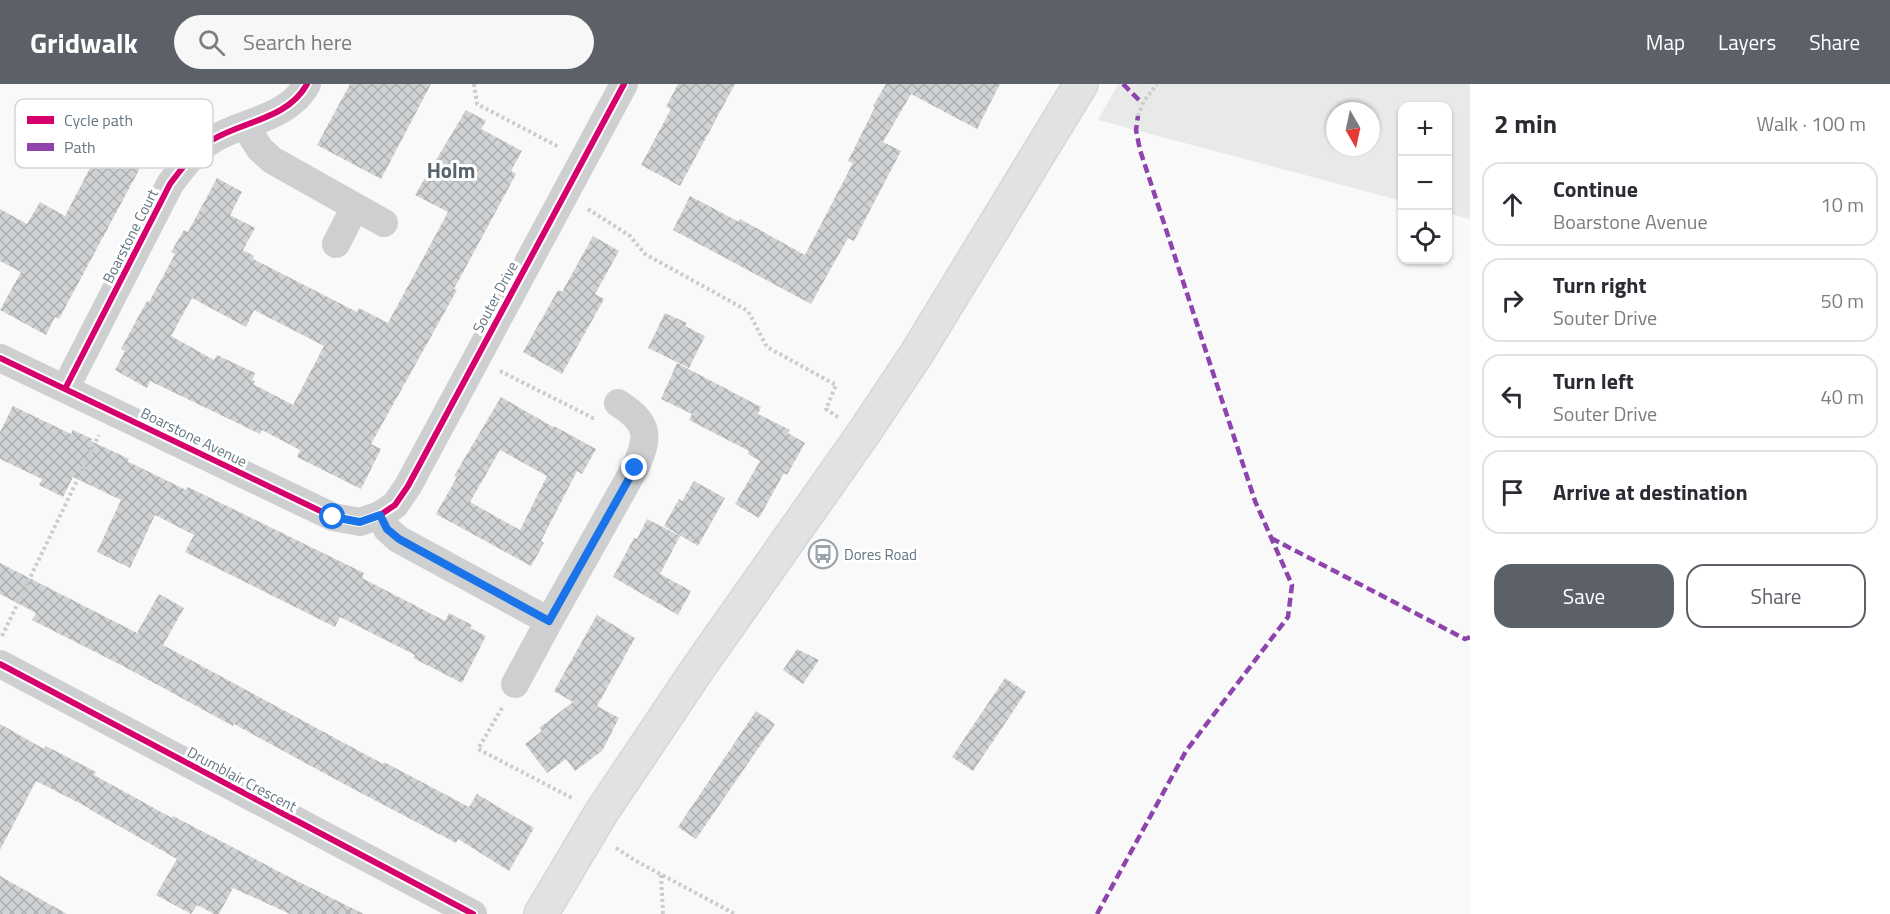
<!DOCTYPE html>
<meta charset="utf-8">
<style>
body{margin:0;font-family:"Titillium Web",sans-serif;background:#f7f7f7;color:#2b2b33}
.controls{position:absolute;right:18px;top:18px;display:grid;overflow:hidden;border-radius:12px;box-shadow:0 2px 4px #0004}
.controls button{width:54px;height:54px;display:grid;place-items:center;padding:0;border:0;border-bottom:2px solid #e1e1e2;background:#fff;color:#2b2b33;font:30px sans-serif}
.compass{position:absolute;left:1326px;top:18px;width:54px;height:54px;border-radius:50%;background:#fff;box-shadow:0 2px 4px #0004;rotate:171deg}
.stop{position:absolute;width:18px;height:18px;margin:-14px;border:4px solid #1a73e8;border-radius:50%;background:#fff}
.stop.end{background:#1a73e8;border-color:#fff;box-shadow:0 2px 6px #0008}
.list{margin:0;padding:0;list-style:none}
h2{display:flex;justify-content:space-between;align-items:center;height:78px;margin:0;padding:0 24px;font-size:26px}
h2 small{font-size:20px;font-weight:400;color:#7c7c81}
.list li{display:grid;grid-template-columns:39px 1fr auto;gap:18px;align-items:center;box-sizing:border-box;height:84px;margin:0 12px 12px;padding:0 12px;border:2px solid #e1e1e2;border-radius:18px}
.list b{display:block;font-size:22px;white-space:nowrap}
.list p{margin:0;font-size:20px;white-space:nowrap;color:#7c7c81}
.list em{font-size:20px;font-style:normal;color:#7c7c81}
.actions{display:flex;gap:12px;padding:18px 24px}
.actions a{flex:1;padding:14px 0;border:2px solid #5c6169;border-radius:18px;text-align:center;font-size:21px;color:#5c6169}
.actions .main{background:#5c6169;color:#fff}
.icon{flex:none;width:33px;height:33px;fill:none;stroke:currentColor;stroke-width:2;stroke-linecap:round;stroke-linejoin:round}
.map{position:relative;flex:none;width:1470px;height:830px;overflow:hidden}
header{display:flex;align-items:center;gap:36px;box-sizing:border-box;height:84px;padding:0 30px;background:#5c6169;color:#fff}
header strong{font-size:28px}
nav{display:flex;gap:33px;margin-inline-start:auto;font-size:21px}
.search{width:420px;height:54px;background:#f7f7f7;display:flex;align-items:center;gap:15px;box-sizing:border-box;padding:0 21px;border-radius:33px;color:#7c7c81;font-size:22px}
main{display:flex}
aside{flex:1;background:#fff}
.map>svg:first-child{display:block}
.built{fill:#e8e9e9;fill-rule:evenodd}
.building{fill:url(#building-cross-hatch);fill-rule:evenodd}
.lines{fill:none;stroke-linecap:round;stroke-linejoin:round}
.secondary-casing{stroke:#d5d6d7;stroke-width:36}
.path{stroke:#cbcccd;stroke-width:4;stroke-dasharray:3 3;stroke-linecap:butt}
.minor{stroke:#cecfd0;stroke-width:28}
.secondary{stroke:#e1e2e2;stroke-width:33}
.quiet{stroke:#8e44ad;stroke-width:4.5;stroke-dasharray:9 4.5;stroke-linecap:butt}
.cycleway-casing{stroke:#fff;stroke-width:10}
.cycleway{stroke:#d6006c;stroke-width:6}
.route{stroke:#1a73e8;stroke-width:8}
.labels{text-anchor:middle;dominant-baseline:central;stroke-width:6;stroke-linejoin:round;paint-order:stroke}
.street-label{font-size:15px;fill:#657683;stroke:#fff}
.poi-label{font-size:15px;fill:#657683;stroke:#fff;text-anchor:start}
.district-label{font-size:21px;font-weight:bold;fill:#57646e;stroke:#fff}
.key{fill:#fff;stroke:#d1d6da;stroke-width:1.5}
.key-label{font-size:16px;fill:#657683}
</style>
<header>
<strong>Gridwalk</strong>
<div class="search"><svg class="icon" aria-label="search" viewBox="0 0 24 24"><circle cx="10" cy="10" r="6"/><path d="M15 15l6 6"/></svg>Search here</div>
<nav><a>Map</a><a>Layers</a><a>Share</a></nav>
</header>
<main>
<div class="map">
<svg width="1470" height="830" viewBox="0 0 1470 830">
<defs>
<pattern id="building-cross-hatch" width="8" height="8" patternUnits="userSpaceOnUse" patternTransform="scale(1.5)"><rect width="8" height="8" fill="#d0d2d3"/><path d="M0 0l8 8M0 8l8-8" fill="none" stroke="#acafb1"/></pattern>
</defs>
<rect width="100%" height="100%" fill="#f9f9f9"/>
<path class="built" d="M 1118,0 L 1470,0 L 1470,135 L 1448,129 L 1448,22 L 1402,22 L 1402,117 L 1098,36 ZM 1335,27 L 1371,27 L 1371,63 L 1335,63 Z"/>
<path class="building" d="M 350,0 L 431,0 L 381,95 L 317,61 Z
M 678,0 L 735,0 L 680,102 L 641,81 L 671,25 L 666,23 Z
M 886,0 L 1000,0 L 977,45 L 911,10 L 883,58 L 901,67 L 854,157 L 848,154 L 811,220 L 673,146 L 690,112 L 739,138 L 740,135 L 805,171 L 853,79 L 848,77 L 875,23 L 873,22 Z
M 466,26 L 486,37 L 481,45 L 522,67 L 511,87 L 516,90 L 454,205 L 457,206 L 371,360 L 381,365 L 361,405 L 297,373 L 300,366 L 262,346 L 260,350 L 150,297 L 147,304 L 115,286 L 125,267 L 121,265 L 136,237 L 147,217 L 149,218 L 175,170 L 171,168 L 184,146 L 188,148 L 217,94 L 242,108 L 230,131 L 255,144 L 243,166 L 254,172 L 253,175 L 357,228 L 359,224 L 388,239 L 448,128 L 415,111 ZM 192,214 L 246,243 L 254,226 L 324,262 L 293,321 L 253,300 L 255,297 L 252,296 L 255,289 L 217,271 L 214,276 L 171,252 Z
M 114,38 L 153,60 L 59,235 L 55,233 L 46,251 L 0,226 L 21,188 L 0,177 L 0,125 L 27,140 L 40,118 L 65,132 Z
M 593,152 L 619,167 L 595,210 L 604,215 L 562,290 L 523,268 L 558,206 L 562,208 Z
M 665,229 L 687,239 L 685,242 L 705,252 L 689,284 L 648,264 Z
M 677,279 L 761,323 L 758,330 L 790,346 L 788,349 L 805,359 L 787,391 L 784,389 L 759,434 L 735,420 L 760,377 L 748,370 L 749,367 L 689,336 L 692,330 L 661,315 Z
M 501,313 L 553,343 L 554,342 L 596,365 L 582,390 L 577,387 L 541,457 L 544,459 L 531,482 L 436,430 L 457,393 L 454,392 ZM 500,366 L 547,392 L 520,446 L 470,418 Z
M 13,322 L 71,350 L 73,346 L 92,355 L 91,357 L 129,375 L 127,377 L 186,406 L 188,403 L 364,489 L 362,494 L 445,537 L 449,529 L 472,541 L 470,544 L 486,552 L 462,599 L 413,574 L 415,571 L 340,533 L 335,543 L 185,468 L 194,451 L 155,431 L 130,484 L 97,468 L 121,416 L 73,393 L 63,413 L 39,401 L 42,395 L 0,375 L 0,348 Z
M 694,397 L 725,414 L 698,462 L 664,442 L 679,415 L 682,417 Z
M 647,435 L 680,452 L 660,490 L 691,507 L 678,531 L 613,493 L 634,454 L 637,455 Z
M 0,479 L 137,549 L 159,510 L 184,524 L 163,561 L 383,680 L 384,678 L 469,723 L 477,710 L 534,744 L 509,787 L 458,755 L 456,759 L 344,700 L 234,640 L 233,642 L 123,582 L 32,536 L 36,529 L 0,510 Z
M 597,531 L 635,554 L 597,622 L 619,634 L 602,667 L 575,687 L 566,675 L 547,689 L 525,660 L 542,647 L 539,644 L 573,618 L 554,607 Z
M 797,565 L 819,576 L 803,600 L 783,586 Z
M 1005,594 L 1026,608 L 973,687 L 952,673 Z
M 756,627 L 775,640 L 696,755 L 678,743 Z
M 0,640 L 44,665 L 46,662 L 96,688 L 94,691 L 172,734 L 173,732 L 293,795 L 364,830 L 290,830 L 233,804 L 219,830 L 214,830 L 197,821 L 191,830 L 156,811 L 177,775 L 89,725 L 89,724 L 36,697 L 0,766 Z
M 0,792 L 67,830 L 0,830 Z"/>
<g class="lines">
<g class="secondary-casing">
<path id="secondary" d="M 541,830 L 601,729 L 699,583 L 863,350 L 917,269 L 1081,0"/>
</g>
<path class="path" d="M 474,0 L 477,20 L 559,63
M 1138,32 L 1144,17 L 1157,0
M 588,125 L 630,152 L 645,170 L 748,227 L 767,263 L 836,301 L 826,325 L 839,334
M 500,287 L 593,334 L 595,333
M 2,552 L 99,351
M 502,624 L 478,665 L 574,715
M 616,764 L 636,777 L 735,830
M 661,791 L 663,830"/>
<path class="minor" d="M 245,42 L 260,65 L 272,76 L 384,139
M 336,160 L 355,123
M 0,274 L 333,433 L 360,438 L 380,431 L 395,421 L 408,402 L 624,0
M 65,305 L 170,100 C 183,83 194,67 212,56 C 243,37 288,35 307,0
M 380,431 L 387,445 L 398,455 L 549,537
M 0,580 L 473,830
M 515,600 L 549,537 L 635,384 C 650,352 649,339 618,319"/>
<use href="#secondary" class="secondary"/>
<path class="quiet" d="M 1123,0 L 1142,19
M 1271,454 L 1465,555 L 1470,553
M 1097,830 L 1186,667 L 1288,533 L 1292,501 L 1255,417 L 1140,66 L 1136,46 L 1138,32"/>
<g class="cycleway-casing">
<path id="cycleway" d="M 0,274 L 333,433 L 360,438 L 380,431 L 395,421 L 408,402 L 624,0
M 65,305 L 170,100 C 183,83 194,67 212,56 C 243,37 288,35 307,0
M 0,580 L 473,830"/>
</g>
<use href="#cycleway" class="cycleway"/>
</g>
<g class="lines">
<path class="route" d="M 333,433 L 360,438 L 380,431 L 387,445 L 399,455 L 549,537 L 635,384"/>
</g>
<defs>
<g id="bus-ring" transform="scale(1.5)"><circle r="9.5" fill="#fff" stroke="#99a4ac" stroke-width="1.5"/><path d="M-5-6H5V4H4V6H2V4H-2V6H-4V4H-5ZM-3.5-4V0h7V-4ZM-3.5 1.2v1.5H-2V1.2ZM2 1.2v1.5H3.5V1.2Z" fill="#99a4ac"/></g>
</defs>
<g fill-rule="evenodd">
<use href="#bus-ring" x="823" y="470"/>
</g>
<g class="labels">
<g class="street-label">
<text transform="translate(130 152) rotate(-63)">Boarstone Court</text>
<text transform="translate(495 213) rotate(-62)">Souter Drive</text>
<text transform="translate(194 353) rotate(26)">Boarstone Avenue</text>
<text transform="translate(242 695) rotate(28)">Drumblair Crescent</text>
</g>
<g class="poi-label">
<text x="844" y="470">Dores Road</text>
</g>
<g class="district-label">
<text x="451" y="86">Holm</text>
</g>
</g>
<rect x="15" y="15" width="198" height="69" rx="9" class="key"/>
<rect x="27" y="32" width="27" height="8" fill="#d6006c"/>
<rect x="27" y="59" width="27" height="8" fill="#8e44ad"/>
<g class="key-label">
<text x="64" y="42">Cycle path</text>
<text x="64" y="69">Path</text>
</g>
</svg>
<div class="controls">
<button>+</button>
<button>−</button>
<button><svg class="icon" aria-label="locate" viewBox="0 0 24 24"><circle cx="12" cy="12" r="6"/><path d="M12 2v4M12 18v4M2 12h4M18 12h4"/></svg></button>
</div>
<svg class="compass" viewBox="-18 -18 36 36"><path d="M0-13l5 13h-10z" fill="#e53935"/><path d="M0 13l5-13h-10z" fill="#7c7c81"/></svg>
<div class="stop" style="left:333px;top:433px"></div>
<div class="stop end" style="left:635px;top:384px"></div>
</div>
<aside>
<h2>2 min<small>Walk · 100 m</small></h2>
<ul class="list">
<li><svg class="icon" aria-label="ahead" viewBox="0 0 24 24"><path d="M12 20V5M6 11l6-6 6 6"/></svg><div><b>Continue</b><p>Boarstone Avenue</p></div><em>10 m</em></li>
<li><svg class="icon" aria-label="right" viewBox="0 0 24 24"><path d="M7 20v-9h11M14 6l5 5-5 5"/></svg><div><b>Turn right</b><p>Souter Drive</p></div><em>50 m</em></li>
<li><svg class="icon" aria-label="left" viewBox="0 0 24 24"><path d="M17 20v-9H6M10 6l-5 5 5 5"/></svg><div><b>Turn left</b><p>Souter Drive</p></div><em>40 m</em></li>
<li><svg class="icon" aria-label="arrive" viewBox="0 0 24 24"><path d="M6 21V4h12l-3 4 3 4H6"/></svg><div><b>Arrive at destination</b></div></li>
</ul>
<div class="actions"><a class="main">Save</a><a>Share</a></div>
</aside>
</main>
